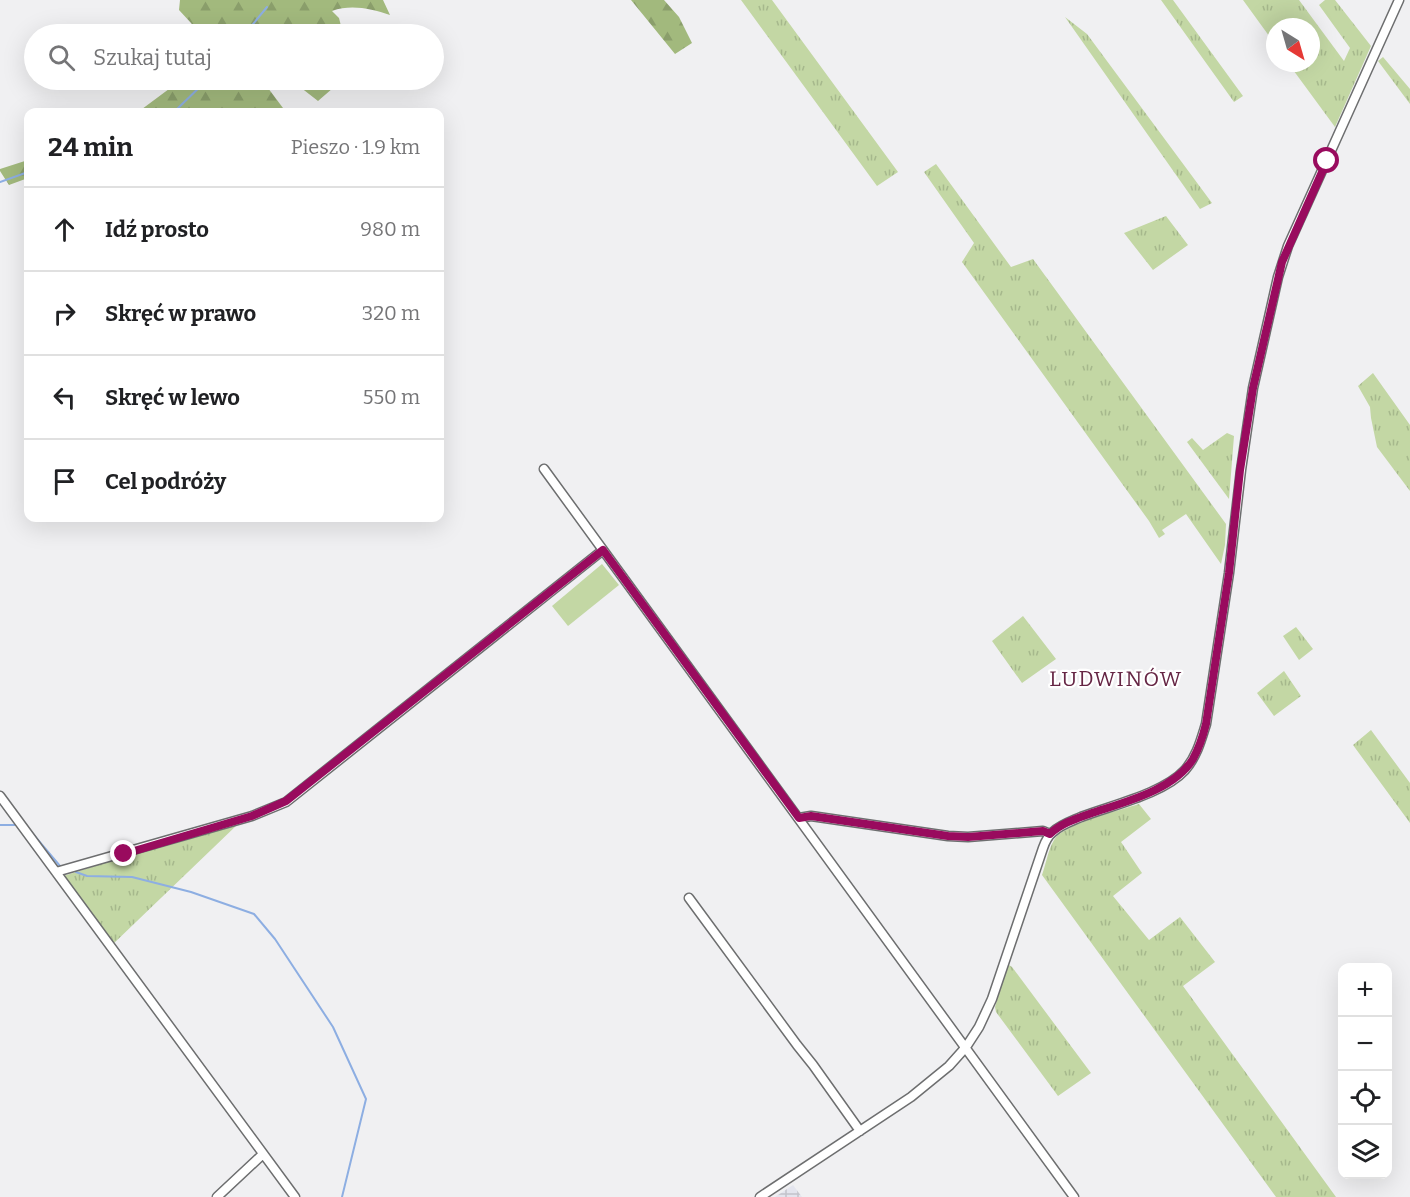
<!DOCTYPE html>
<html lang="pl">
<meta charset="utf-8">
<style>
body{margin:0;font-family:Bitter,serif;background:#f6f6f6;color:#202124}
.controls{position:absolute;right:18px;bottom:18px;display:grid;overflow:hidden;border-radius:12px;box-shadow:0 6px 24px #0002}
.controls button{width:54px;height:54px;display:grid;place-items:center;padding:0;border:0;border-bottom:2px solid #e0e0e0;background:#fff;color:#202124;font:30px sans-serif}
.compass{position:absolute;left:1266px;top:18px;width:54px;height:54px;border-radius:50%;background:#fff;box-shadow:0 6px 24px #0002;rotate:143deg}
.stop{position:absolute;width:18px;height:18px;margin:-14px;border:4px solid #990b5e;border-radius:50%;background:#fff}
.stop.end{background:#990b5e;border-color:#fff;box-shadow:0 2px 6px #0008}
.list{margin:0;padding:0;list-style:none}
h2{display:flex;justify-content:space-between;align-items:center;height:78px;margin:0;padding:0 24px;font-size:26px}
h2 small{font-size:20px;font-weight:400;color:#757577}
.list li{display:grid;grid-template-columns:39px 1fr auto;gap:18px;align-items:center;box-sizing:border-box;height:84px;padding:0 24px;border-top:2px solid #e0e0e0}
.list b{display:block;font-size:22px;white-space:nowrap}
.list em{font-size:20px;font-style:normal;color:#757577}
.icon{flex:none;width:33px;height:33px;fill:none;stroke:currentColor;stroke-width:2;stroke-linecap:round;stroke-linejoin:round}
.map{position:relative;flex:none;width:1410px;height:1197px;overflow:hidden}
.search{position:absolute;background:#fff;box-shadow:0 6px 24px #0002;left:24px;top:24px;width:420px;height:66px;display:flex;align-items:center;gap:15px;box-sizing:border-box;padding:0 21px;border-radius:33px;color:#757577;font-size:22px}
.panel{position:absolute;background:#fff;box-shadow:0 6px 24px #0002;left:24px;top:108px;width:420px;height:414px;border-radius:12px}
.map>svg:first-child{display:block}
.industrial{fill:url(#industrial-grid)}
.grass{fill:url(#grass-tufts)}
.forest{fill:url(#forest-firs)}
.pitch{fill:#c3d7a4}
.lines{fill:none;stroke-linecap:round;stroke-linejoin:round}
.stream{stroke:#8daee2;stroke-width:2}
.minor-casing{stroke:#6d6e6f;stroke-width:11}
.minor{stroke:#fff;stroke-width:8}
.route{stroke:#990b5e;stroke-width:8}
.labels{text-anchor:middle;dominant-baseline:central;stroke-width:4.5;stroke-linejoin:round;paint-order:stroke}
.quarter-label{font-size:21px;letter-spacing:1.5px;fill:#652544;stroke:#fff}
</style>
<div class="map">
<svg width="1410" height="1197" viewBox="0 0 1410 1197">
<defs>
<pattern id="industrial-grid" width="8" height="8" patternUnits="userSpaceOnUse" patternTransform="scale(1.5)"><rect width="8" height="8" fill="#e4e5ee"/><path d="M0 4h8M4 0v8" fill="none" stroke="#c3c3cb"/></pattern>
<pattern id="grass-tufts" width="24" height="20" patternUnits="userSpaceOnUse" patternTransform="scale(1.5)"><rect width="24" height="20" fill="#c3d7a4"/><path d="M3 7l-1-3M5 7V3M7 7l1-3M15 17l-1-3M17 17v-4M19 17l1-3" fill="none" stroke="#a6b88c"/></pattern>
<pattern id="forest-firs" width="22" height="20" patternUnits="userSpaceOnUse" patternTransform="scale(1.5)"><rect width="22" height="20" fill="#a2b97d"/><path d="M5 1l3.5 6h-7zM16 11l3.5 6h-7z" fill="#8a9e6b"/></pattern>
</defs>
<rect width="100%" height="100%" fill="#f0f0f2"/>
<path class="industrial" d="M 793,1185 L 802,1197 L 775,1197 Z"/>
<path class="grass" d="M 741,0 L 772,0 L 898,172 L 877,186 Z
M 1161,0 L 1173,0 L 1243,96 L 1234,102 Z
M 1243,0 L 1299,0 L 1344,61 L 1350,48 L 1319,5 L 1325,0 L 1335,0 L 1371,46 L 1335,127 L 1288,63 L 1311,63 L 1311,27 L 1275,27 L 1275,44 Z
M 1065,17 L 1087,34 L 1212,203 L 1200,209 Z
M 1383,57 L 1410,89 L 1410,104 L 1378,61 Z
M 936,164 L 1011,267 L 1033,259 L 1226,524 L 1225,545 L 1221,564 L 1186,514 L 1162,530 L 1165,534 L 1159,538 L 1149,521 L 962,262 L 974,243 L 924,172 Z
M 1166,216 L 1188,245 L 1153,270 L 1124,233 Z
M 1373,373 L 1410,425 L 1410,491 L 1377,447 L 1371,418 L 1370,407 L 1358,386 Z
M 1227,433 L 1234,436 L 1229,499 L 1187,442 L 1192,438 L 1203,450 Z
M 1023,616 L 1056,659 L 1022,683 L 992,641 Z
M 1296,627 L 1313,649 L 1299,660 L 1283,636 Z
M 1284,671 L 1301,696 L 1274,716 L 1257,693 Z
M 1371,730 L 1410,783 L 1410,823 L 1353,745 Z
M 1139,804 L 1151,819 L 1121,842 L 1142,873 L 1113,896 L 1149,940 L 1180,917 L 1215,962 L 1183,986 L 1336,1197 L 1276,1197 L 1042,875 C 1046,864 1048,850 1054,840 C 1063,824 1121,810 1139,804 Z
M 238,824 L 111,946 L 57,878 L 124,857 Z
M 1009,965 L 1012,967 L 1091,1073 L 1058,1096 L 996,1012 L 995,1007 L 1007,967 Z"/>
<path class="forest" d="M 180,0 L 383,0 L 390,15 C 371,9 352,4 332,11 L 339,18 L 341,26 L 304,26 L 301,34 L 199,34 L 191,23 L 179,10 Z
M 631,0 L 664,0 L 679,17 L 692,43 L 675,54 Z
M 179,80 L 262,80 L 286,112 L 138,112 L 173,86 Z
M 291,80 L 324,80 L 333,88 L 318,101 Z
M 28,160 L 28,178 L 9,185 L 0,171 L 0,169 Z"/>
<path class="pitch" d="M 602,564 L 619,585 L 568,626 L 552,606 Z"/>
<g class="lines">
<path class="stream" d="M 245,34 L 267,7
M 174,112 L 207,80
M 0,182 L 28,172
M 0,825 L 15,825
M 27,827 L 60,866
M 76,872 L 87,876 L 132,877 L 191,892 L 254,914 L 275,939 L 333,1027 L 366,1099 L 342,1197"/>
<g class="minor-casing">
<path id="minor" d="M 544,469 L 1074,1197
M 0,796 L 295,1197
M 799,818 L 811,816 L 948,836 L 968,837 L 1043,831 L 1050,834
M 56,872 L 252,816 L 286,802 L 603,550
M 689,898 L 797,1045 L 813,1065 L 860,1131
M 217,1197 L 263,1154
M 760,1197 L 911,1097 L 949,1066 L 966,1047 L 979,1027 L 992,999 L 1043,848 C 1045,842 1048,836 1053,832 C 1060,825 1072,821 1081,817 C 1112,805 1163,794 1185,770 C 1197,756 1201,740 1206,724 L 1229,573 L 1241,470 L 1253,388 L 1278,277 L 1288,246 L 1399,0"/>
</g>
<use href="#minor" class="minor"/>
</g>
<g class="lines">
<path class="route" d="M 124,854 L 252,816 L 286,801 L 603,550 L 799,818 L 811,816 L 948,836 L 968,837 L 1043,831 L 1050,834 C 1061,823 1078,818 1092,813 C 1125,802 1174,790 1193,759 C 1199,748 1203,736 1206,724 L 1229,573 L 1240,470 L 1253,388 L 1282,262 L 1327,161"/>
</g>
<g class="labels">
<g class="quarter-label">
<text x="1116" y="679">LUDWINÓW</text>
</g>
</g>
</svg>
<div class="controls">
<button>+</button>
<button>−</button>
<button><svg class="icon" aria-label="locate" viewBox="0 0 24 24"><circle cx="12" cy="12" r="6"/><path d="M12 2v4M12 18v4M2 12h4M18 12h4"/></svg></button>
<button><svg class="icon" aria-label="layers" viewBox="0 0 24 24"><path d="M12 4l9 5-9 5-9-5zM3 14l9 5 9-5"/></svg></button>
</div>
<svg class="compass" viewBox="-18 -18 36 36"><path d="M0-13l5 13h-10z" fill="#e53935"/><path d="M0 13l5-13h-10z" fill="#757577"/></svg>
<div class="stop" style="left:1327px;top:161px"></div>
<div class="stop end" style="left:124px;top:854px"></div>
<div class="search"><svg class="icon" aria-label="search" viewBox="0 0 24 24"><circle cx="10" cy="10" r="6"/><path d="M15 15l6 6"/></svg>Szukaj tutaj</div>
<section class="panel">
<h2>24 min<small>Pieszo · 1.9 km</small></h2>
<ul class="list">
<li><svg class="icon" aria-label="ahead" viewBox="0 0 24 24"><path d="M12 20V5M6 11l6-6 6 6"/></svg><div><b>Idź prosto</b></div><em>980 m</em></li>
<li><svg class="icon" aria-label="right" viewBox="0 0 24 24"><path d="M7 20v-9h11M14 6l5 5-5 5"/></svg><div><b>Skręć w prawo</b></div><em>320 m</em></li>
<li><svg class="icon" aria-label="left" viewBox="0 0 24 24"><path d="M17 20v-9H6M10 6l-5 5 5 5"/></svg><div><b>Skręć w lewo</b></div><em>550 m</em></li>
<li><svg class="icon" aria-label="arrive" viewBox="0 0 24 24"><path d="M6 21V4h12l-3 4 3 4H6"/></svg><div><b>Cel podróży</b></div></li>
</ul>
</section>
</div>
